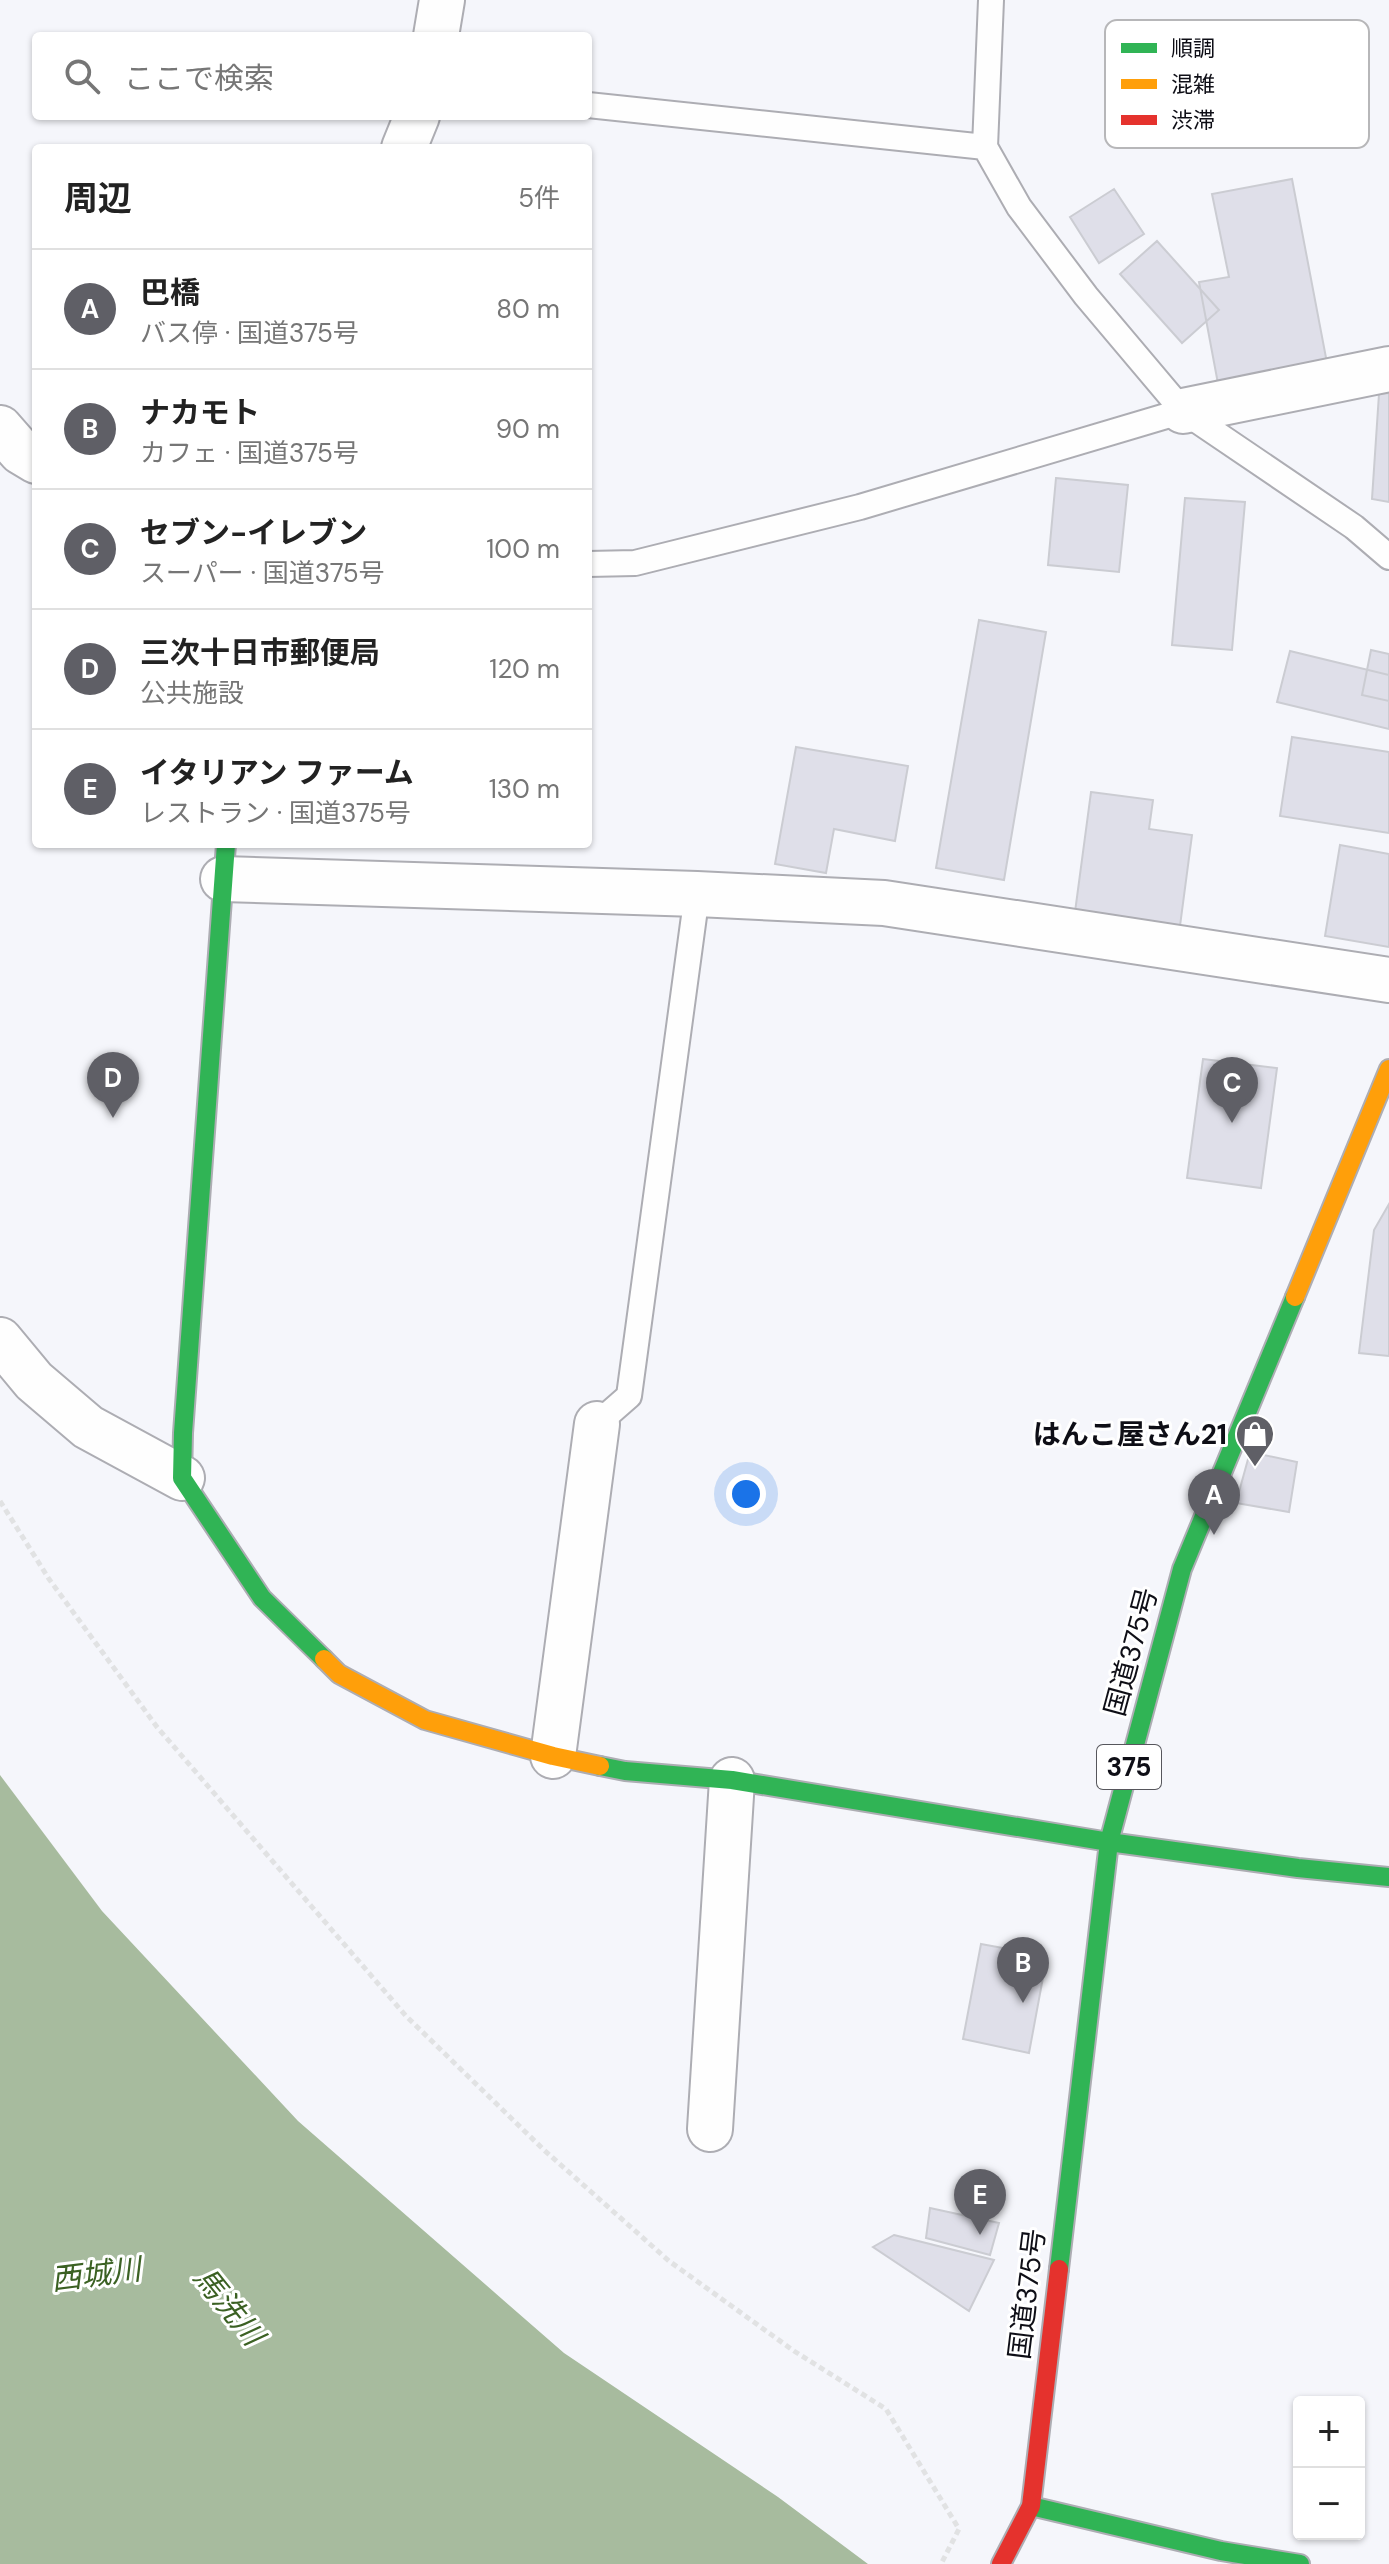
<!DOCTYPE html>
<html lang="ja">
<meta charset="utf-8">
<style>
body{margin:0;font-family:"DM Sans","Noto Sans JP",sans-serif;background:#f2f2f2;color:#222}
.controls{position:absolute;right:24px;bottom:24px;display:grid;overflow:hidden;border-radius:8px;box-shadow:0 2px 6px #0004}
.controls button{width:72px;height:72px;display:grid;place-items:center;padding:0;border:0;border-bottom:2px solid #e0e0e0;background:#fff;color:#222;font:40px sans-serif}
.you{position:absolute;left:746px;top:1494px;width:28px;height:28px;margin:-20px;border:6px solid #fff;border-radius:50%;background:#1a73e8;box-shadow:0 0 0 12px #1a73e833}
.badge{display:grid;place-items:center;width:52px;height:52px;border-radius:50%;background:#5f5f66;color:#fff;font-size:26px;font-weight:700}
.pin{position:absolute;translate:-50% -66px;filter:drop-shadow(0 2px 4px #0008)}
.pin::after{content:'';position:absolute;top:42px;width:28px;height:24px;background:inherit;clip-path:polygon(0 0,100% 0,50% 100%)}
.list{margin:0;padding:0;list-style:none}
h2{display:flex;justify-content:space-between;align-items:center;height:104px;margin:0;padding:0 32px;font-size:34px}
h2 small{font-size:26px;font-weight:400;color:#767676}
.list li{display:grid;grid-template-columns:52px 1fr auto;gap:24px;align-items:center;box-sizing:border-box;height:120px;padding:0 32px;border-top:2px solid #e0e0e0}
.list b{display:block;font-size:30px;white-space:nowrap}
.list p{margin:0;font-size:26px;white-space:nowrap;color:#767676}
.list em{font-size:26px;font-style:normal;color:#767676}
.icon{flex:none;width:44px;height:44px;fill:none;stroke:currentColor;stroke-width:2;stroke-linecap:round;stroke-linejoin:round}
.map{position:relative;flex:none;width:1389px;height:2564px;overflow:hidden}
.search{position:absolute;background:#fff;box-shadow:0 2px 6px #0004;left:32px;top:32px;width:560px;height:88px;display:flex;align-items:center;gap:20px;box-sizing:border-box;padding:0 28px;border-radius:8px;color:#767676;font-size:30px}
.panel{position:absolute;background:#fff;box-shadow:0 2px 6px #0004;left:32px;top:144px;width:560px;height:704px;border-radius:8px}
.map>svg:first-child{display:block}
.water{fill:#a7bb9e}
.building{fill:#dfdfe9;stroke:#cbccd2;stroke-width:2}
.lines{fill:none;stroke-linecap:round;stroke-linejoin:round}
.lane-casing{stroke:#adadb3;stroke-width:28}
.street-casing{stroke:#adadb3;stroke-width:48}
.fast-casing{stroke:#adadb3;stroke-width:22}
.slow-casing{stroke:#adadb3;stroke-width:22}
.jam-casing{stroke:#adadb3;stroke-width:22}
.path{stroke:#e1e2e3;stroke-width:5;stroke-dasharray:6 4;stroke-linecap:butt}
.lane{stroke:#fefefe;stroke-width:24}
.street{stroke:#fefefe;stroke-width:44}
.fast{stroke:#30b455;stroke-width:18}
.slow{stroke:#ff9f0a;stroke-width:18}
.jam{stroke:#e5322d;stroke-width:18}
.labels{text-anchor:middle;dominant-baseline:central;stroke-width:6;stroke-linejoin:round;paint-order:stroke}
.shield{fill:#fff;stroke:#56565c;stroke-width:2}
.shield-label{font-size:26px;font-weight:bold;fill:#0e0e16}
.poi-label{font-size:28px;font-weight:bold;fill:#0e0e16;stroke:#fff;text-anchor:end}
.street-label{font-size:28px;fill:#0e0e16;stroke:#fff}
.water-label{font-size:30px;font-style:italic;fill:#3b6123;stroke:#fff}
.key{fill:#fff;stroke:#b7b7b9;stroke-width:2}
.key-label{font-size:22px;fill:#0e0e16}
</style>
<div class="map">
<svg width="1389" height="2564" viewBox="0 0 1389 2564">
<rect width="100%" height="100%" fill="#f5f6fb"/>
<path class="water" d="M 0,1775 L 102,1911 L 298,2121 L 564,2353 L 778,2497 L 868,2564 L 0,2564 Z"/>
<path class="building" d="M 1292,179 L 1331,384 L 1222,405 L 1199,282 L 1229,277 L 1212,194 Z
M 1114,189 L 1144,234 L 1099,263 L 1070,217 Z
M 1157,241 L 1219,310 L 1182,343 L 1120,274 Z
M 1389,393 L 1389,502 L 1372,499 L 1379,394 Z
M 1056,478 L 1128,485 L 1119,572 L 1048,565 Z
M 1185,498 L 1245,502 L 1232,650 L 1172,645 Z
M 979,620 L 1046,632 L 1004,880 L 936,868 Z
M 1371,650 L 1389,654 L 1389,701 L 1362,695 Z
M 1290,651 L 1389,675 L 1389,729 L 1277,702 Z
M 1292,737 L 1389,752 L 1389,833 L 1280,816 Z
M 796,747 L 908,766 L 895,841 L 834,829 L 826,873 L 775,864 Z
M 1091,792 L 1153,800 L 1149,829 L 1192,835 L 1180,926 L 1075,912 Z
M 1340,845 L 1389,854 L 1389,947 L 1325,936 Z
M 1203,1059 L 1277,1068 L 1261,1188 L 1187,1178 Z
M 1389,1204 L 1389,1356 L 1359,1353 L 1374,1230 Z
M 1250,1452 L 1297,1462 L 1289,1512 L 1236,1503 Z
M 981,1944 L 1047,1956 L 1029,2053 L 963,2039 Z
M 930,2208 L 999,2223 L 990,2255 L 926,2238 Z
M 894,2235 L 994,2260 L 969,2311 L 873,2247 Z"/>
<g class="lines">
<g class="lane-casing">
<path id="lane" d="M 991,0 L 985,147 L 1019,207 L 1086,296 L 1183,411 L 1354,527 L 1389,557
M 588,105 L 985,147
M 588,564 L 635,563 L 860,507 L 1183,411
M 597,1424 L 629,1396 L 697,894"/>
</g>
<g class="street-casing">
<path id="street" d="M 436,36 L 442,0
M 404,148 L 417,116
M 1183,411 L 1389,369
M 0,428 L 21,452 L 36,461
M 223,879 L 697,894 L 884,903 L 1389,980
M 0,1340 L 34,1381 L 88,1427 L 182,1478
M 553,1756 L 597,1424
M 710,2129 L 732,1780"/>
</g>
<g class="fast-casing">
<path id="fast" d="M 226,844 L 183,1433 L 182,1478 L 262,1598 L 324,1659
M 600,1766 L 625,1771 L 732,1780 L 1109,1842 L 1298,1868 L 1389,1877
M 1059,2269 L 1109,1842 L 1182,1569 L 1295,1297
M 1031,2506 L 1221,2551 L 1300,2564"/>
</g>
<g class="slow-casing">
<path id="slow" d="M 1295,1297 L 1389,1069
M 324,1659 L 339,1674 L 425,1720 L 553,1756 L 600,1766"/>
</g>
<g class="jam-casing">
<path id="jam" d="M 1001,2564 L 1031,2506 L 1059,2269"/>
</g>
<path class="path" d="M 0,1501 L 49,1579 L 157,1727 L 406,2016 L 544,2150 L 669,2261 L 794,2351 L 886,2409 L 959,2529 L 941,2564"/>
<use href="#lane" class="lane"/>
<use href="#street" class="street"/>
<use href="#fast" class="fast"/>
<use href="#slow" class="slow"/>
<use href="#jam" class="jam"/>
</g>
<defs>
<g id="shop-pin" transform="scale(2)"><path d="M0 17L-7.5 6A9.5 9.5 0 1 1 7.5 6Z" fill="#5f5f66" stroke="#fff"/><path d="M-5-2.5h2.3a2.7 3.5 0 0 1 5.4 0H5L5.5 6h-11ZM-1.5-2.5h3a1.5 2.3 0 0 0-3 0Z" fill="#fff"/></g>
</defs>
<g fill-rule="evenodd">
<use href="#shop-pin" x="1255" y="1434"/>
</g>
<g class="labels">
<rect class="shield" x="1097" y="1745" width="64" height="44" rx="6"/>
<g class="shield-label">
<text x="1129" y="1767">375</text>
</g>
<g class="poi-label">
<text x="1227" y="1434">はんこ屋さん21</text>
</g>
<g class="street-label">
<text transform="translate(1131 1652) rotate(-75)">国道375号</text>
<text transform="translate(1027 2294) rotate(-83)">国道375号</text>
</g>
<g class="water-label">
<text transform="translate(96 2274) rotate(-7)">西城川</text>
<text transform="translate(229 2306) rotate(51)">馬洗川</text>
</g>
</g>
<rect x="1105" y="20" width="264" height="128" rx="12" class="key"/>
<rect x="1121" y="43" width="36" height="10" fill="#30b455"/>
<rect x="1121" y="79" width="36" height="10" fill="#ff9f0a"/>
<rect x="1121" y="115" width="36" height="10" fill="#e5322d"/>
<g class="key-label">
<text x="1171" y="56">順調</text>
<text x="1171" y="92">混雑</text>
<text x="1171" y="128">渋滞</text>
</g>
</svg>
<div class="controls">
<button>+</button>
<button>−</button>
</div>
<div class="you"></div>
<div class="pin badge" style="left:1214px;top:1535px">A</div>
<div class="pin badge" style="left:1023px;top:2003px">B</div>
<div class="pin badge" style="left:1232px;top:1123px">C</div>
<div class="pin badge" style="left:113px;top:1118px">D</div>
<div class="pin badge" style="left:980px;top:2235px">E</div>
<div class="search"><svg class="icon" aria-label="search" viewBox="0 0 24 24"><circle cx="10" cy="10" r="6"/><path d="M15 15l6 6"/></svg>ここで検索</div>
<section class="panel">
<h2>周辺<small>5件</small></h2>
<ul class="list">
<li><span class="badge">A</span><div><b>巴橋</b><p>バス停 · 国道375号</p></div><em>80 m</em></li>
<li><span class="badge">B</span><div><b>ナカモト</b><p>カフェ · 国道375号</p></div><em>90 m</em></li>
<li><span class="badge">C</span><div><b>セブン-イレブン</b><p>スーパー · 国道375号</p></div><em>100 m</em></li>
<li><span class="badge">D</span><div><b>三次十日市郵便局</b><p>公共施設</p></div><em>120 m</em></li>
<li><span class="badge">E</span><div><b>イタリアン ファーム</b><p>レストラン · 国道375号</p></div><em>130 m</em></li>
</ul>
</section>
</div>
